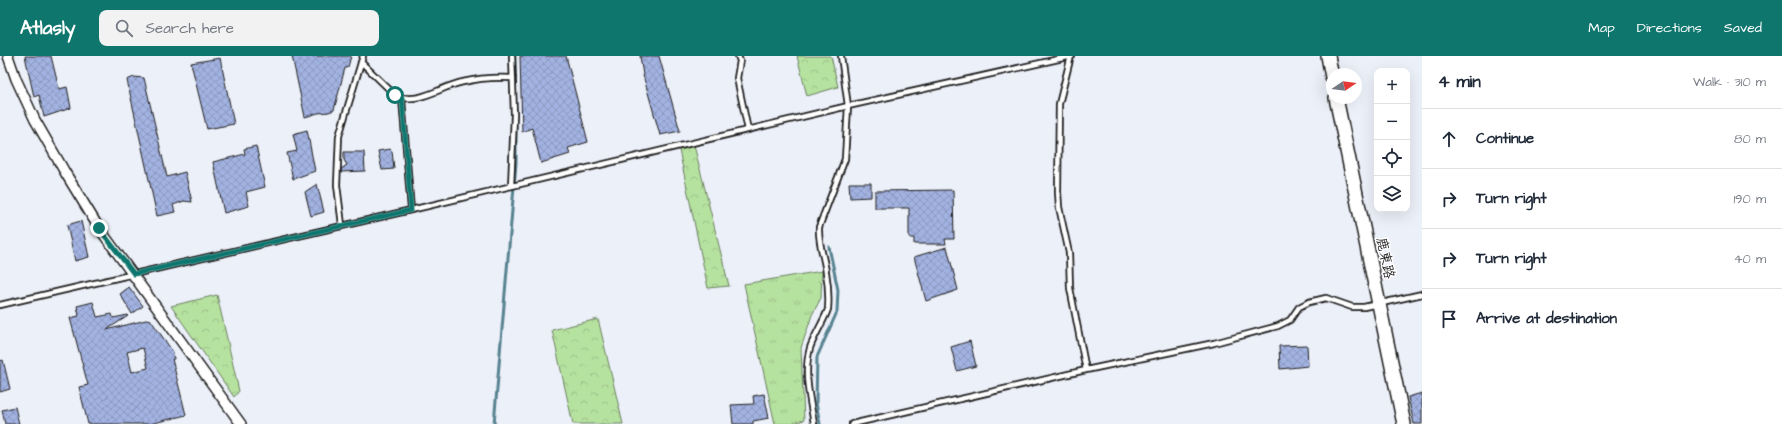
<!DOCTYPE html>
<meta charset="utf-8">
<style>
body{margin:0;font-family:"Architects Daughter","LXGW WenKai TC",sans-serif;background:#f2f2f3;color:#1f2937}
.controls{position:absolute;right:12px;top:12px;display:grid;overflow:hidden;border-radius:8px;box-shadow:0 4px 16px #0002}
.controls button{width:36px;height:36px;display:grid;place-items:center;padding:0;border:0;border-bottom:1px solid #e0e1e3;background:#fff;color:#1f2937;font:20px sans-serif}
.compass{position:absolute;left:1326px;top:12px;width:36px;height:36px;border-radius:50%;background:#fff;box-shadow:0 4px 16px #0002;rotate:77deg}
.stop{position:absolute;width:12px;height:12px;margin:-9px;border:3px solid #0f766e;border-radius:50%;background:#fff}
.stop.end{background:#0f766e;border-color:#fff;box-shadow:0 1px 4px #0008}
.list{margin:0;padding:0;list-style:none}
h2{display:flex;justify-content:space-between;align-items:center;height:52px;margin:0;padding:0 16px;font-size:17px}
h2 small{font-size:13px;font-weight:400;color:#747a83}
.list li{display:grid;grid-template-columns:26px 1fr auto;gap:12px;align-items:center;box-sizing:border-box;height:60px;padding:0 16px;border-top:1px solid #e0e1e3}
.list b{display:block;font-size:15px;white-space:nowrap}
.list em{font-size:13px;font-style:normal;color:#747a83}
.icon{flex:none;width:22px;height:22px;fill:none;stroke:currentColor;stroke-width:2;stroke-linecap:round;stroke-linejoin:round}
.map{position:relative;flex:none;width:1422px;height:368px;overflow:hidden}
header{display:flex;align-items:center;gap:24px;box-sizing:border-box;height:56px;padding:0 20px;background:#0f766e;color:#fff}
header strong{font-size:19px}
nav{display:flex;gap:22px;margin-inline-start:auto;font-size:14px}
.search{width:280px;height:36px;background:#f2f2f3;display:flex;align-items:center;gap:10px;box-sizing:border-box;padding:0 14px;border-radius:8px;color:#747a83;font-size:15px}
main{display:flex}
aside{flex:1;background:#fff}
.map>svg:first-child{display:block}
.grass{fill:url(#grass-tufts);stroke:#697f5e}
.forest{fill:url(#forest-crowns);stroke:#697f5e}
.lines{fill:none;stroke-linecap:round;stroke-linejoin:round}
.stream{stroke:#568290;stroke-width:3}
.building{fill:url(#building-cross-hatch);stroke:#1c1c1c;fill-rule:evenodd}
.lane-casing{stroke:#1c1c1c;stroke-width:8}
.street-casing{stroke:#1c1c1c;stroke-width:12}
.secondary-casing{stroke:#1c1c1c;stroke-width:16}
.lane{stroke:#fff;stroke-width:4.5}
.street{stroke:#fff;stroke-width:9}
.secondary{stroke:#fff;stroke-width:13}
.route{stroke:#0f766e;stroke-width:5}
.labels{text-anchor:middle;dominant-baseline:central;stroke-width:3;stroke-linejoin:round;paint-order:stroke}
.street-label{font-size:14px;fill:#1c1c1c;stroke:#fff}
</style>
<header>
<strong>Atlasly</strong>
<div class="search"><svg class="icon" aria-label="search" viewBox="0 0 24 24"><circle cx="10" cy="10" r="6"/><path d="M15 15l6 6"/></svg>Search here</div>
<nav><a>Map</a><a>Directions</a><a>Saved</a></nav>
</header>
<main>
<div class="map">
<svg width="1422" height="368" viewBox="0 0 1422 368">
<defs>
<pattern id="grass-tufts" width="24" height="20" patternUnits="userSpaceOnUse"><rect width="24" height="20" fill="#b6e2a0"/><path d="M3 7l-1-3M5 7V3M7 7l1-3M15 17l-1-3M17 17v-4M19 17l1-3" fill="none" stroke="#9cc189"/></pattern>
<pattern id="forest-crowns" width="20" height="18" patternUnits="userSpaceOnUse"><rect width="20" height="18" fill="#b6e2a0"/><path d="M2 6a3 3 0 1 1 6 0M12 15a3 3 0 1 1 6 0" fill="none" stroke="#9cc189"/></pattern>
<pattern id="building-cross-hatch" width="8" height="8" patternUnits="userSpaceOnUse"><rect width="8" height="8" fill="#a2b2e1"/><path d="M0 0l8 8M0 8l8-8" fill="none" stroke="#8b98c0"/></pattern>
</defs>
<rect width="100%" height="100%" fill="#ecf0f9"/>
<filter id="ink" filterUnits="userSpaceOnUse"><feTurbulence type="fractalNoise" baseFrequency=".025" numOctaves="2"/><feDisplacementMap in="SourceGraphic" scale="8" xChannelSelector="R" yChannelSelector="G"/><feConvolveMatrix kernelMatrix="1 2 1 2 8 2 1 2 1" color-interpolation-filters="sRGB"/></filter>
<g filter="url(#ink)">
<path class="grass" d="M 822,215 L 821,242 L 812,259 L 801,292 L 804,364 L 791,368 L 775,368 L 744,228 Z"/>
<path class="forest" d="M 797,0 L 831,0 L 838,31 L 807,40 Z
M 694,89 L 729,230 L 708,232 L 679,94 Z
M 217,239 L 239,335 L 234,341 L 171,250 Z
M 598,263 L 623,368 L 573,368 L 552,274 Z"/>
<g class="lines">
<path class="stream" d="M 515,0 L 515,35
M 494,368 L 516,107 L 516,69
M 820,368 L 816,347 L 817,301 L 837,256 L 838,234 L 829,191"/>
</g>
<path class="building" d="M 25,0 L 51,0 L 59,33 L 67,31 L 71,52 L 44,61 L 39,39 L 34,41 Z
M 292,0 L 351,0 L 348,11 L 345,12 L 334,54 L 329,56 L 318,57 L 305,61 Z
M 520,0 L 566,0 L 588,86 L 568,92 L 570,98 L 541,107 L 532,72 L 522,76 Z
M 640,0 L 659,0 L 680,75 L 660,79 L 643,19 Z
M 220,2 L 234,68 L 207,73 L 191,7 Z
M 134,21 L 144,22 L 167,121 L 185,116 L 192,146 L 184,145 L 173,149 L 175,156 L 157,160 L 127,24 Z
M 307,74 L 315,115 L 293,123 L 287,97 L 297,95 L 293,78 Z
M 256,90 L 265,131 L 246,136 L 249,150 L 224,157 L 213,106 L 245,98 L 244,93 Z
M 390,93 L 392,95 L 394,113 L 382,114 L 378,95 Z
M 344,96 L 364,96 L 365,115 L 341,116 L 341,113 L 347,109 L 344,104 Z
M 849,127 L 871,127 L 871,141 L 850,142 Z
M 317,128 L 324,156 L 311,160 L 305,136 Z
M 953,134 L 954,183 L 945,183 L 946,188 L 914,188 L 914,182 L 909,182 L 909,152 L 875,152 L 875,135 Z
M 81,165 L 89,201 L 75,205 L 67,169 Z
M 947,191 L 958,234 L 926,245 L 914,201 Z
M 129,231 L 143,250 L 132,258 L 120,238 Z
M 93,246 L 97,261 L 112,258 L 113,262 L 128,259 L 128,260 L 106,274 L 150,263 L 173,296 L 174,303 L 172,303 L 186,359 L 150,368 L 88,368 L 79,331 L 88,329 L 70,262 L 79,260 L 77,250 ZM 143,292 L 148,312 L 132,316 L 127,296 Z
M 970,285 L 976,310 L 957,315 L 951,291 Z
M 1307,289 L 1308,310 L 1280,313 L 1279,290 Z
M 3,304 L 10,333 L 0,336 L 0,305 Z
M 1422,337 L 1422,368 L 1414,368 L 1408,341 Z
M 764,338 L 769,362 L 753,365 L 753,368 L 733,368 L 731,349 L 754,348 L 753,340 Z
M 15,351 L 19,368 L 5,368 L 2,354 Z"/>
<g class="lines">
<g class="lane-casing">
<path id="lane" d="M 738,0 L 740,5 L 737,22 L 748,74
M 1071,0 L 1059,48 L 1058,136 L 1059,151 L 1069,197 L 1070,232 L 1086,314
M 361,6 L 395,39 C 418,50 441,30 463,26 C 479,22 496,21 513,22
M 402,43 L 411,154
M 511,130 L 514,59 L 512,0
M 342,169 L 337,129 L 339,80 L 363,0
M 0,249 L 411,154 L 848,50 L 1072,0
M 814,368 C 810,343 803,317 810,292 C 813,282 827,259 828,253 C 829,241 828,228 826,216 C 824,201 818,187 819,171 L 845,103 L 848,50 L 841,0
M 852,368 L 1086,314 L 1214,287 L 1278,270 L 1290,264 L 1299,251 L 1309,246 L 1326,242 L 1352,251 L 1364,251 L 1422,238"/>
</g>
<g class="street-casing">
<path id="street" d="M 8,0 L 16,23 L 35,64 L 66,118 L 99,172 L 241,368"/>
</g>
<g class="secondary-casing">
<path id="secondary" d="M 1328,0 L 1332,21
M 1336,42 L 1404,368"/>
</g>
<use href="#lane" class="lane"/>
<use href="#street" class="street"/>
<use href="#secondary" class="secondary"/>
</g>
</g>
<g class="lines" filter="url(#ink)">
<path class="route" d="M 99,172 L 134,218 L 411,154 L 402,42 L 395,39"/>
</g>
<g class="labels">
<g class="street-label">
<text transform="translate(1385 202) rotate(78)">鹿東路</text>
</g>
</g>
</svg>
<div class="controls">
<button>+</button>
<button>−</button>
<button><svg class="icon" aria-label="locate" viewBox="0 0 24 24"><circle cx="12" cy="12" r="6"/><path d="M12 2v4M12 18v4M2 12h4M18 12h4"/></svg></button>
<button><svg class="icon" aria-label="layers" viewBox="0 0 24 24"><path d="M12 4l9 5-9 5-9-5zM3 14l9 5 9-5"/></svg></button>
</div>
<svg class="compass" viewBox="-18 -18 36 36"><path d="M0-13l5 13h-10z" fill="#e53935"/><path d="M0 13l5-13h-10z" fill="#747a83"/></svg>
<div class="stop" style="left:395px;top:39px"></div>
<div class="stop end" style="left:99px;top:172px"></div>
</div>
<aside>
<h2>4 min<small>Walk · 310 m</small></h2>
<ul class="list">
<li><svg class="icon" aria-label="ahead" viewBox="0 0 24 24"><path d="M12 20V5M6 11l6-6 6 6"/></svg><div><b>Continue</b></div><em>80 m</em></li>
<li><svg class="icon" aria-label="right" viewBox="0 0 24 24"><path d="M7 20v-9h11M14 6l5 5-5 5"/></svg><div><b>Turn right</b></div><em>190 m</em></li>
<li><svg class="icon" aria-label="right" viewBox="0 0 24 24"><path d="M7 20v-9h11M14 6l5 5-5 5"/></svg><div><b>Turn right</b></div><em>40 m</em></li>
<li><svg class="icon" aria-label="arrive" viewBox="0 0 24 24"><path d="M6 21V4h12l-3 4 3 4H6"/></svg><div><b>Arrive at destination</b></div></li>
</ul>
</aside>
</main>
